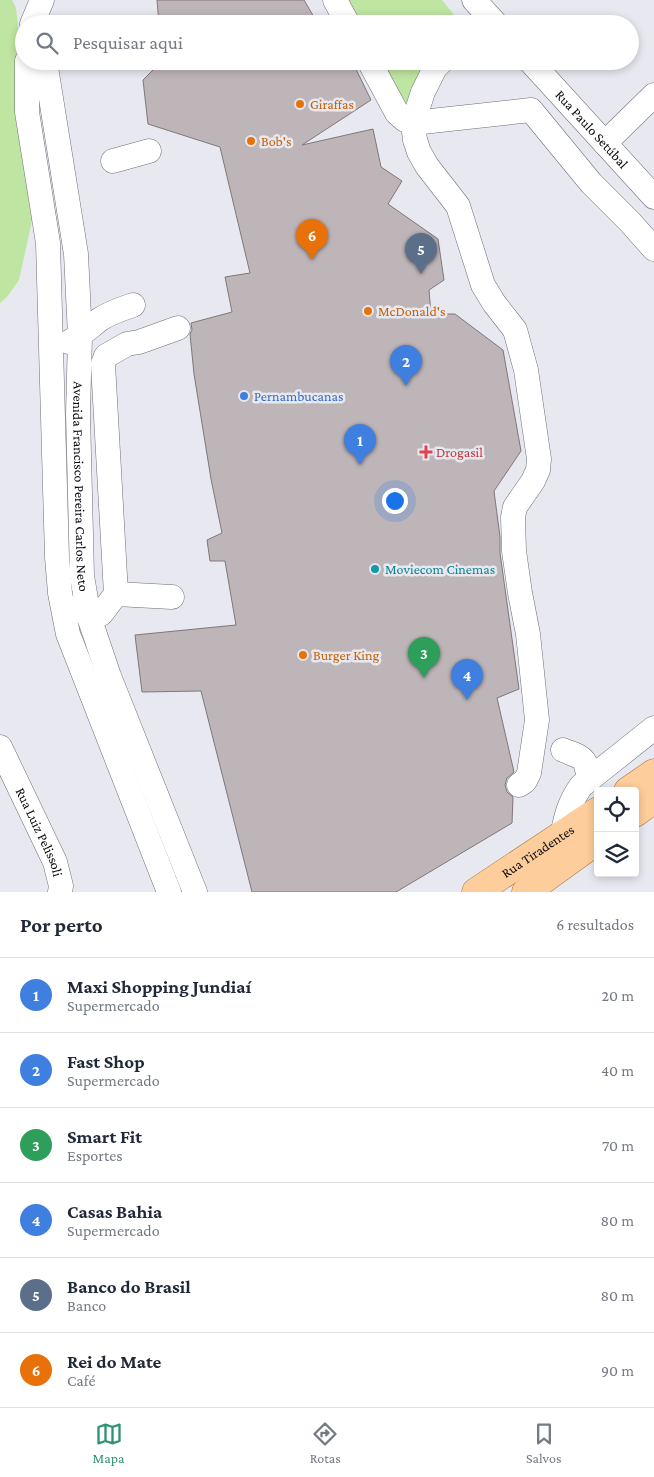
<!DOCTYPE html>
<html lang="pt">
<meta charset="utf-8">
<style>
body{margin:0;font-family:"Crimson Pro",serif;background:#f6f6f7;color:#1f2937}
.controls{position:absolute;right:15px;bottom:15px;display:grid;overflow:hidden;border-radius:5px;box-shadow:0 2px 8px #0003}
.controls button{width:45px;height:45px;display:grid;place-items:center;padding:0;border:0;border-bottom:1px solid #e0e1e3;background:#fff;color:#1f2937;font:25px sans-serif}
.you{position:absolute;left:394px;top:500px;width:18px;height:18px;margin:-12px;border:4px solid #fff;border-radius:50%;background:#1a73e8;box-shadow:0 0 0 8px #1a73e833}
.badge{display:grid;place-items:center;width:32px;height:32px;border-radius:50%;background:#2e936f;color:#fff;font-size:16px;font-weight:700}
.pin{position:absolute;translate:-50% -41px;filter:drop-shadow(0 1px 2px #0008)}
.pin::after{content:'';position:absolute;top:26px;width:18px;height:15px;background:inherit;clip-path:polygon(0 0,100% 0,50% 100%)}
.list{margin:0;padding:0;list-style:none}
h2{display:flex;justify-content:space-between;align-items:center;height:65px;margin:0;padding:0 20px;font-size:21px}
h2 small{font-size:16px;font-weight:400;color:#747a83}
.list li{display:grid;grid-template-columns:32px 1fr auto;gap:15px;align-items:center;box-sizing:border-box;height:75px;padding:0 20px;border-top:1px solid #e0e1e3}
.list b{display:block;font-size:19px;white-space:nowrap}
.list p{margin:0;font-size:16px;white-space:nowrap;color:#747a83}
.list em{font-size:16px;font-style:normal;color:#747a83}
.icon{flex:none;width:28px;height:28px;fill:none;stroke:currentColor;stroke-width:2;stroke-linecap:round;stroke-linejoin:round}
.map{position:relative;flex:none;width:654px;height:892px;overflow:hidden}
.search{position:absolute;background:#fff;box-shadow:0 2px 8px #0003;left:15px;right:15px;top:15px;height:55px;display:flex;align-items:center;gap:12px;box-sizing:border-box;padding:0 18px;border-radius:28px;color:#747a83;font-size:19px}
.sheet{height:515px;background:#fff}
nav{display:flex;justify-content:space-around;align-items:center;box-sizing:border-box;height:70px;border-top:1px solid #e0e1e3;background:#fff;font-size:14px;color:#747a83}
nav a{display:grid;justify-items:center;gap:2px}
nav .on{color:#2e936f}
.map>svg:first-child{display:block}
.green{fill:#bfe5a2}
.building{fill:#beb5b8;stroke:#7f777a}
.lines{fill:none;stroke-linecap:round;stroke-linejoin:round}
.minor-casing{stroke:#6e6f76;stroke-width:25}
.major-casing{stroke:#a7733e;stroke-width:29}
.minor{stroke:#fff;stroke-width:24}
.major{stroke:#fdcd9b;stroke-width:28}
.food-dot{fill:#e8710a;stroke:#e7e8f0;stroke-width:2}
.shop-dot{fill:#3f7fe0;stroke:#e7e8f0;stroke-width:2}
.health-dot{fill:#e0444e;stroke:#e7e8f0;stroke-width:2}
.culture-dot{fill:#0f9aa8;stroke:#e7e8f0;stroke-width:2}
.labels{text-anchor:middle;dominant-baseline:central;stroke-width:5;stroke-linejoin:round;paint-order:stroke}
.food-label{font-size:14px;fill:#c56008;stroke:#e7e8f0;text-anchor:start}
.street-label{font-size:14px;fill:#0b0b0e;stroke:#e7e8f0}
.shop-label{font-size:14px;fill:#366cbe;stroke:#e7e8f0;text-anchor:start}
.health-label{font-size:14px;fill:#be3a42;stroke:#e7e8f0;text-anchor:start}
.culture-label{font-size:14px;fill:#0d838f;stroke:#e7e8f0;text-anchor:start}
</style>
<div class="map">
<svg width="654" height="892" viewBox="0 0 654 892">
<rect width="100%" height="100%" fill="#e7e8f0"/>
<path class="green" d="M 0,0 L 12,0 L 16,8 L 20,45 L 19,91 L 33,216 L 19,280 L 7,297 L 0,303 Z
M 344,0 L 442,0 L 456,17 L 451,24 L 359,24 Z
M 381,61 L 430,61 L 409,108 Z"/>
<path class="building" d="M 157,0 L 304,0 L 318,24 L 159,24 Z
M 162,61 L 352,61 L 371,100 L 302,145 L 373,129 L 381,167 L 402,181 L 388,204 L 438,239 L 444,280 L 429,290 L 431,314 L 455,314 L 503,350 L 521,451 L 494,491 L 500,537 L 500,553 L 519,689 L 497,698 L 514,772 L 507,778 L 505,785 L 507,792 L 513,797 L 512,823 L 396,892 L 252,892 L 201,691 L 142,692 L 135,635 L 236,625 L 225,561 L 210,561 L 207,540 L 222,533 L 211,479 L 194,374 L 190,334 L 192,330 L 191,323 L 232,312 L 225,277 L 250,273 L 220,147 L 148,124 L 143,80 Z"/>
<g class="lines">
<g class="minor-casing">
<g id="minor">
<path d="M 335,0 L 348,24"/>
<path d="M 474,0 L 496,24"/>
<path d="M 32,24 L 42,0"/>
<path d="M 27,61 L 27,112 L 48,243 L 57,557 L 60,593 L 68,634 L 169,892"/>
<path id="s1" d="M 45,61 L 76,254 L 80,336 L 78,414 L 82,576 L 89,617 L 109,676 L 195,892"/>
<path d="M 369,61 L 397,113 L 405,120 L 413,123 L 531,110 L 591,183 L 630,222 L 654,249"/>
<path d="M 442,61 L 435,68 L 423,92 L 413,123 L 415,140 L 419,152 L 427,166 L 458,206 L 483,285 L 494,303 L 515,330 L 526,370 L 539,459 L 538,470 L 533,481 L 515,507 L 513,517 L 514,551 L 520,593 L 528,634 L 537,720 L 529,773 L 525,781 L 519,785"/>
<path id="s2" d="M 530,61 L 654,197"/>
<path d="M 605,143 L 654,95"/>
<path d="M 113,161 L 149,151"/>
<path d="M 69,342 C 80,336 89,328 99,320 C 109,313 121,309 133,305"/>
<path d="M 116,594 L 172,597"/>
<path d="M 80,606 L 89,617 L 101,614 L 116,594 L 103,364 L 106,356 L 127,344 L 139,342 L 178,328"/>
<path id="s3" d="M 0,747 L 55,862 L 61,886 L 60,892"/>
<path d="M 563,750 C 585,759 585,756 589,780"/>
<path d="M 562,836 C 566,816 569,803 581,786 L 654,728"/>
</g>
</g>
<g class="major-casing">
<g id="major">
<path d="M 628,791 L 654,773"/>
<path d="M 635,813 L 654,799"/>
<path id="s4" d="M 476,892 L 598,811"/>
<path d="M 526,892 L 598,840"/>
</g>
</g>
<use href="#minor" class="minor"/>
<use href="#major" class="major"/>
</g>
<g class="food-dot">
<circle cx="300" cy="104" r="5"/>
<circle cx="251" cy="141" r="5"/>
<circle cx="368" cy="311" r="5"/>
<circle cx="303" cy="655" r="5"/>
</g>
<circle class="shop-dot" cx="244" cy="396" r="5"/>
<path class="health-dot" d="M423.5 444.5h5v5h5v5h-5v5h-5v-5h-5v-5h5z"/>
<circle class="culture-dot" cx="375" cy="569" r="5"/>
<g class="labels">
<g class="food-label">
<text x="310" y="104">Giraffas</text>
<text x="261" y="141">Bob's</text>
<text x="378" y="311">McDonald's</text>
<text x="313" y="655">Burger King</text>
</g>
<g class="street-label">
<text stroke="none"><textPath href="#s2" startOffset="92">Rua Paulo Setúbal</textPath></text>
<text stroke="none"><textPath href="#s1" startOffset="428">Avenida Francisco Pereira Carlos Neto</textPath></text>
<text stroke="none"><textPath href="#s3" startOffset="94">Rua Luiz Pelissoli</textPath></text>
<text stroke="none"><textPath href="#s4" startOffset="74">Rua Tiradentes</textPath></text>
</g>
<g class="shop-label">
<text x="254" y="396">Pernambucanas</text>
</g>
<g class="health-label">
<text x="436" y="452">Drogasil</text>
</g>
<g class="culture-label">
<text x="385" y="569">Moviecom Cinemas</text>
</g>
</g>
</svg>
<div class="controls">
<button><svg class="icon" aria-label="locate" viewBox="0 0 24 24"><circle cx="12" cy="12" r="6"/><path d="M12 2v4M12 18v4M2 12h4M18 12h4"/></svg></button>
<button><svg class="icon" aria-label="layers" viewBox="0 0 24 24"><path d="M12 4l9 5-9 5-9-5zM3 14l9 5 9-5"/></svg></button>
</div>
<div class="you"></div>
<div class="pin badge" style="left:360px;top:465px;background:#3f7fe0">1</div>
<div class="pin badge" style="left:406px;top:386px;background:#3f7fe0">2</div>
<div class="pin badge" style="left:424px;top:678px;background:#2e9e5b">3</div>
<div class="pin badge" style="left:467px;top:700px;background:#3f7fe0">4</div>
<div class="pin badge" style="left:421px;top:274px;background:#5c6f8a">5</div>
<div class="pin badge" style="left:312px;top:260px;background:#e8710a">6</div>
<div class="search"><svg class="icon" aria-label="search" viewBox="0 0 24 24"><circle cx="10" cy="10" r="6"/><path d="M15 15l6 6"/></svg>Pesquisar aqui</div>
</div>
<section class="sheet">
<h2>Por perto<small>6 resultados</small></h2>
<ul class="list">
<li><span class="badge" style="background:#3f7fe0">1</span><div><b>Maxi Shopping Jundiaí</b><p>Supermercado</p></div><em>20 m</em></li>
<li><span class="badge" style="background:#3f7fe0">2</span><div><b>Fast Shop</b><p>Supermercado</p></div><em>40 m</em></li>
<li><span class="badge" style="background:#2e9e5b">3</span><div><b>Smart Fit</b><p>Esportes</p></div><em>70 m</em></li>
<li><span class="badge" style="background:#3f7fe0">4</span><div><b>Casas Bahia</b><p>Supermercado</p></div><em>80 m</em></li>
<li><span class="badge" style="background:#5c6f8a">5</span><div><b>Banco do Brasil</b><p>Banco</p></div><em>80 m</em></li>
<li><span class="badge" style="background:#e8710a">6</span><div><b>Rei do Mate</b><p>Café</p></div><em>90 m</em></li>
</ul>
</section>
<nav>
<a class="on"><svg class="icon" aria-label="map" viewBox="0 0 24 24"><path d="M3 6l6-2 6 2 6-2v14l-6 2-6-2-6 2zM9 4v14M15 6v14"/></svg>Mapa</a>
<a><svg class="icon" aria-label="directions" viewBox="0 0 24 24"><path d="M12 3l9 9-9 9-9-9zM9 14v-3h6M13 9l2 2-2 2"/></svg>Rotas</a>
<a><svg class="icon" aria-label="saved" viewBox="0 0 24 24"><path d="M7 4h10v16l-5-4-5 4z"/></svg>Salvos</a>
</nav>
